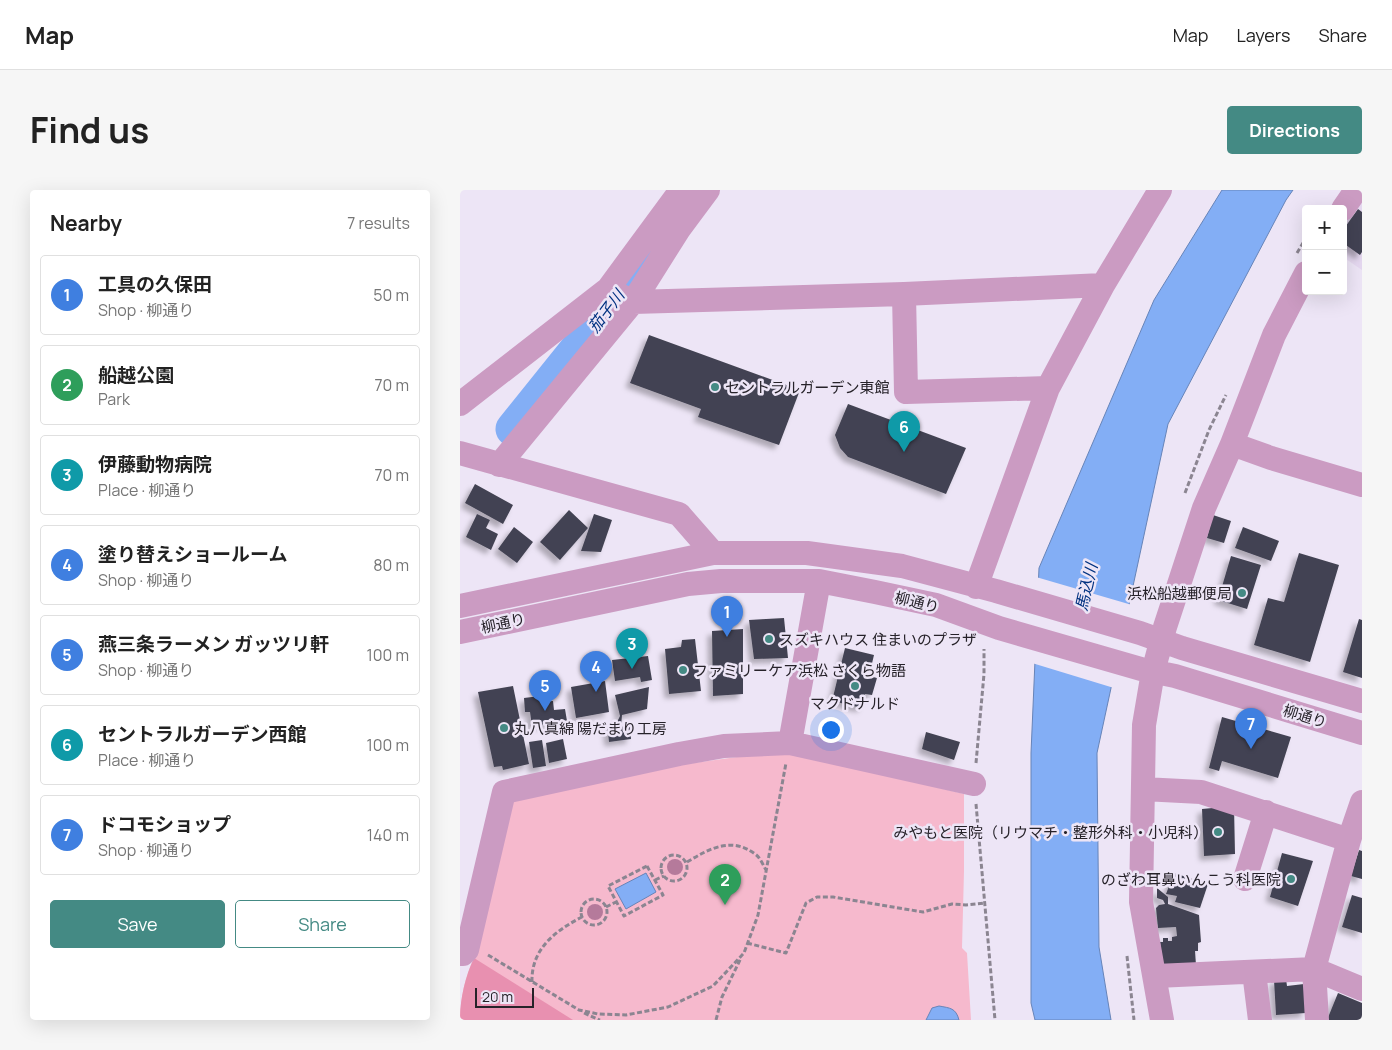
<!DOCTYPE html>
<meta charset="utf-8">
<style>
body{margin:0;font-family:Manrope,"Noto Sans JP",sans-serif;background:#f6f6f6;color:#222}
.controls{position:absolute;right:15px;top:15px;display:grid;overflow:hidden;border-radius:5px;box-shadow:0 5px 20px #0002}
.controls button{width:45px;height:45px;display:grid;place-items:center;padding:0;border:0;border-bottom:1px solid #e0e0e0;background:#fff;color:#222;font:25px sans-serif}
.scale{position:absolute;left:15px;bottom:12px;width:59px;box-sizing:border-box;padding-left:5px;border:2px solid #262229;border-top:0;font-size:14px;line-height:18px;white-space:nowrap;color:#262229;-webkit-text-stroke:4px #ede5f6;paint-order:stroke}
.you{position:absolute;left:370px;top:539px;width:18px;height:18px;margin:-12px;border:4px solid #fff;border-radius:50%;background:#1a73e8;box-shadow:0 0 0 8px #1a73e833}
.badge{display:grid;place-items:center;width:32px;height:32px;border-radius:50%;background:#448a84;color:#fff;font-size:16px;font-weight:700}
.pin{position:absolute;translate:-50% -41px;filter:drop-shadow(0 1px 2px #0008)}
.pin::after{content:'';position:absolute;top:26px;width:18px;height:15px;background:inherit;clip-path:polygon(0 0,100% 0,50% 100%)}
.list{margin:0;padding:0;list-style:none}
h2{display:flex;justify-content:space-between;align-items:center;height:65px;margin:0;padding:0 20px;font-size:21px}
h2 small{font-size:16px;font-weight:400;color:#767676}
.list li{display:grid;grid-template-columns:32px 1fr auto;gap:15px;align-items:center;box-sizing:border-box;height:80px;margin:0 10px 10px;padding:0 10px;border:1px solid #e0e0e0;border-radius:5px}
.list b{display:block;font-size:19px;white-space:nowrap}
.list p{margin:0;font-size:16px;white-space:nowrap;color:#767676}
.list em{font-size:16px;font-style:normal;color:#767676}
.actions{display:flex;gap:10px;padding:15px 20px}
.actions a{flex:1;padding:11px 0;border:1px solid #448a84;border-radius:5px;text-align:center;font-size:18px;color:#448a84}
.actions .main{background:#448a84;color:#fff}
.map{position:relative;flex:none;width:902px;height:830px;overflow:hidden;border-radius:5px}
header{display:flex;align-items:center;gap:30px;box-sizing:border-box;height:70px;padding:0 25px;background:#fff;border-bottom:1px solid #e0e0e0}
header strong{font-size:24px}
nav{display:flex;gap:28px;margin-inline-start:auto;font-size:18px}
.intro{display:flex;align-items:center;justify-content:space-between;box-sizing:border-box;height:120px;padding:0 30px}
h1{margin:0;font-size:35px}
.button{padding:12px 22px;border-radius:5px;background:#448a84;color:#fff;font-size:18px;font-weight:700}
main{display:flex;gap:30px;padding:0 30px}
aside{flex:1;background:#fff;border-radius:5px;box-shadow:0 5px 20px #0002}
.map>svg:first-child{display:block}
.built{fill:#e5d8f0}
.green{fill:#f6b9cd}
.forest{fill:#e890b0}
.water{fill:#83aef5;stroke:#6784b8}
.pier{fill:#ede5f6}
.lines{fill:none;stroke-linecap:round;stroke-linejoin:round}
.river{stroke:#83aef5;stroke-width:35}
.building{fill:#434352;filter:url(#shadow)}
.path{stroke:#8b8591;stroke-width:3;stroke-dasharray:5 2.5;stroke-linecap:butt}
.minor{stroke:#cb9bc2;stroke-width:24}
.tree{fill:#b57a9b}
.poi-dot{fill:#448a84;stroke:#ede5f6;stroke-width:2}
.labels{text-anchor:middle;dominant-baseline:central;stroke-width:5;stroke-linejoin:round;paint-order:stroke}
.poi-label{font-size:15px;fill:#262229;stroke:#ede5f6;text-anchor:start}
.street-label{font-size:15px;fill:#262229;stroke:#ede5f6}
.water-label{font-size:16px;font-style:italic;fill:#003180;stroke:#ede5f6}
</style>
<header>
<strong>Map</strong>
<nav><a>Map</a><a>Layers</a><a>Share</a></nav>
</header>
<div class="intro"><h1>Find us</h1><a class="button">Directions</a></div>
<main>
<aside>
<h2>Nearby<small>7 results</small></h2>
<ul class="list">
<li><span class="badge" style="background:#3f7fe0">1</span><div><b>工具の久保田</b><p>Shop · 柳通り</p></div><em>50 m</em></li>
<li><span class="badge" style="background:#2e9e5b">2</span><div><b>船越公園</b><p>Park</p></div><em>70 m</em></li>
<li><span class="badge" style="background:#0f9aa8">3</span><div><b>伊藤動物病院</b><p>Place · 柳通り</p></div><em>70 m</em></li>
<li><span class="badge" style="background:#3f7fe0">4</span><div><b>塗り替えショールーム</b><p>Shop · 柳通り</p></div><em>80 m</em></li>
<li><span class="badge" style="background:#3f7fe0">5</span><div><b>燕三条ラーメン ガッツリ軒</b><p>Shop · 柳通り</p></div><em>100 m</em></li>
<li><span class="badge" style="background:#0f9aa8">6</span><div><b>セントラルガーデン西館</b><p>Place · 柳通り</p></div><em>100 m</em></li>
<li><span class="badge" style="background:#3f7fe0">7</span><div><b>ドコモショップ</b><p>Shop · 柳通り</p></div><em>140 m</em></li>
</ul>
<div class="actions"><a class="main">Save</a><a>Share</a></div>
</aside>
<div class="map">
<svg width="902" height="830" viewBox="0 0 902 830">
<defs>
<filter id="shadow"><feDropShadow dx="-4.5" dy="4.5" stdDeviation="2.5" flood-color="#0004"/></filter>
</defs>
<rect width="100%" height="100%" fill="#ede5f6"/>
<path class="built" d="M 902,0 L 902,80 L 883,67 L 883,28 Z"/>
<path class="green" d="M 306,563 L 337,563 L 504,604 L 504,681 L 502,758 L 507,763 L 511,830 L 0,830 C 0,809 5,787 14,768 L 47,613 L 212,576 Z"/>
<path class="forest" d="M 14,768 L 113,830 L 0,830 C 0,809 5,787 14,768 Z"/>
<path class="water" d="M 762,0 L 833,0 L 826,10 L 708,234 L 637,563 L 639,757 L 651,830 L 575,830 L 571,813 L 571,563 L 579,378 L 694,110 Z
M 186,683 L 196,702 L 166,719 L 155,699 Z
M 479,816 C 490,818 496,818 499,830 L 466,830 L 472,818 Z"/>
<path class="pier" d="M 576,387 L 672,415 L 654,498 L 572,473 Z"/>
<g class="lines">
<path class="river" d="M 53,239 L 147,122 L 200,47"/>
</g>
<path class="building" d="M 898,19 L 902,22 L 902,62 L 900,65 L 883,53 L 883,40 Z
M 189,145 L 340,200 L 319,255 L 238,227 L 241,219 L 170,193 Z
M 388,214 L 506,258 L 486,304 L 388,267 L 380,258 L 375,245 Z
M 15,294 L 53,315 L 43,334 L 5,313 Z
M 109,320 L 128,338 L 100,370 L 80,352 Z
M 17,324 L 30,330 L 26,338 L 38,344 L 31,360 L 6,347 Z
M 134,324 L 152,330 L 141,362 L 121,361 Z
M 753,325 L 771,331 L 764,353 L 747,348 Z
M 54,337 L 73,352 L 57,373 L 38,359 Z
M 783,337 L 819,351 L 811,371 L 775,358 Z
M 839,363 L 879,375 L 850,472 L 794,455 L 808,408 L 824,412 Z
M 771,366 L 801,375 L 787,419 L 758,410 Z
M 324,428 L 328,468 L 294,469 L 289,430 Z
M 899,429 L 902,430 L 902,488 L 883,482 Z
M 283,439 L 283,504 L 253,506 L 252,441 Z
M 235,449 L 241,501 L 209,504 L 205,459 L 221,457 L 222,450 Z
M 385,458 L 414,465 L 409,486 L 417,488 L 412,505 L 405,504 L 402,518 L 372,511 Z
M 188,466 L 192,490 L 181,492 L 180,487 L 155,491 L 152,470 Z
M 145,491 L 149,522 L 116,528 L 111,497 Z
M 53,496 L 69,574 L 43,580 L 42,576 L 34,577 L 18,502 Z
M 189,497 L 187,519 L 162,525 L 161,537 L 170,535 L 171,549 L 149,552 L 147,534 L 157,532 L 160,526 L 155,505 Z
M 80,506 L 81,512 L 93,511 L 94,520 L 105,519 L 107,531 L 72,536 L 70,522 L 65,522 L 64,508 Z
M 762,527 L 831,547 L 818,588 L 762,571 L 759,581 L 749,578 Z
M 466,542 L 500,552 L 494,570 L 462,559 Z
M 103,549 L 107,569 L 89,573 L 86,553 Z
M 82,550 L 86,576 L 73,578 L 69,552 Z
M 774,616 L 775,664 L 744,666 L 742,619 Z
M 899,660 L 902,661 L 902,689 L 891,686 Z
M 822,663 L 853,671 L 838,716 L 810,707 Z
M 714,683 L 748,694 L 740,718 L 715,712 L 717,706 L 706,704 Z
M 697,698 L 708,707 L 708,714 L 739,725 L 741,752 L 738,753 L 738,761 L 735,761 L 736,775 L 704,781 L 700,752 L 703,752 L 703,748 L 708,748 L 708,751 L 712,751 L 712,747 L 717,746 L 716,737 L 698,738 L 696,718 L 699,715 L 705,714 L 703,710 L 697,708 Z
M 892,705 L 902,708 L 902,743 L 882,737 Z
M 826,789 L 827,796 L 844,794 L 846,823 L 816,825 L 814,790 Z
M 878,803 L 902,813 L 902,830 L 867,830 Z"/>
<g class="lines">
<path class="path" d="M 837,63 L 846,48
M 725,303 L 749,240 L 766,205
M 516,573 L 524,484 L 524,459
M 516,614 L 535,830
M201 678a13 13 0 1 1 26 0a13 13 0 1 1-26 0Z
M 227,672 C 249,659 271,646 295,664 C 300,667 303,675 306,680
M 187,676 L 203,705 L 164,726 L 148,696 Z
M 195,690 L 204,686
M121 722a13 13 0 1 1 26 0a13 13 0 1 1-26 0Z
M 146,717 L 156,712
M 287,753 L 326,763 L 346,713 L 357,707 L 373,707 L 463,722 L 492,714 L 506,715 L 525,713
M 28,765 L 119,820 L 138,824 L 166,825 L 208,817 L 253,796 L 284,763 L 298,725 L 326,573
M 667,766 L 674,830
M 72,792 C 71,759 95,741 122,727
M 124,823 L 140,830
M 256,830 L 262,807 L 281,768"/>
<path class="minor" d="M 883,19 L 896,0
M 148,99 L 173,112 L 444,104 L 643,95
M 444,104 L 446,202 L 588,198
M 0,214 L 148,99 L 221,0
M 772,254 L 811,268 L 902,295
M 0,263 L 219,324 L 253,363
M 39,275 L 173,112 L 219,39 L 248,0
M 516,397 L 588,198 L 643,95 L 700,0
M 0,416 L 253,363 L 347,363 L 442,376 L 536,401 L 680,443 L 722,458 L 902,511
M 0,442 L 228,394 L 261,391 L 359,391 L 415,402 L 476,415 L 539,438 L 681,479 L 715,486 L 902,543
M 330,553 L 359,391
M 683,599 L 741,602 L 889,650
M 785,689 L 806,622
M 0,764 L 3,764 L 7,760 L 44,602 L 219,564 L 264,556 L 330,553 L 514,594
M 794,782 L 800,830
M 696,786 L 854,779 L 902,799
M 702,830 L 681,712 L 684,535 L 693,482 L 705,437 L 744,318 L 772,254 L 814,145 L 846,83
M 857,830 L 854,779 L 889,650 L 902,612"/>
</g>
<g class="tree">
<circle cx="215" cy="677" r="8"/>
<circle cx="135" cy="722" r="8"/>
</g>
<g class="poi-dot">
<circle cx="255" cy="197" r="5"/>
<circle cx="782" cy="403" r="5"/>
<circle cx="309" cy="449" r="5"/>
<circle cx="223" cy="480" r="5"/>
<circle cx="395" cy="496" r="5"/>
<circle cx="44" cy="538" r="5"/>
<circle cx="758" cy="642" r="5"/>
<circle cx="831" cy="689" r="5"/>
</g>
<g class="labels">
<g class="poi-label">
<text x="265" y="197">セントラルガーデン東館</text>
<text x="772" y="403" text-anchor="end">浜松船越郵便局</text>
<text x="319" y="449">スズキハウス 住まいのプラザ</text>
<text x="233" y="480">ファミリーケア浜松 さくら物語</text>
<text x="395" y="513" text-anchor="middle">マクドナルド</text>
<text x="54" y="538">丸八真綿 陽だまり工房</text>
<text x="748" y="642" text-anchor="end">みやもと医院（リウマチ・整形外科・小児科）</text>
<text x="821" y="689" text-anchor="end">のざわ耳鼻いんこう科医院</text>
</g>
<g class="street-label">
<text transform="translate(457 412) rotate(14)">柳通り</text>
<text transform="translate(43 433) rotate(-12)">柳通り</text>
<text transform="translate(845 526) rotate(17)">柳通り</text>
</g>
<g class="water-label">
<text transform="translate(146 121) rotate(-53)">茄子川</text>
<text transform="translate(626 397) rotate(-77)">馬込川</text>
</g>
</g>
</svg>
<div class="controls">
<button>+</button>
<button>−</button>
</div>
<div class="scale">20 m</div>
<div class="you"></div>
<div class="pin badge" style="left:267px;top:447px;background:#3f7fe0">1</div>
<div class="pin badge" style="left:265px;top:715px;background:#2e9e5b">2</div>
<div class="pin badge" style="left:172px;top:479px;background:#0f9aa8">3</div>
<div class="pin badge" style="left:136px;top:502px;background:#3f7fe0">4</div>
<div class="pin badge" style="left:85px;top:521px;background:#3f7fe0">5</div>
<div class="pin badge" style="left:444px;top:262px;background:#0f9aa8">6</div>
<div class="pin badge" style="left:791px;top:559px;background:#3f7fe0">7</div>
</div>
</main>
